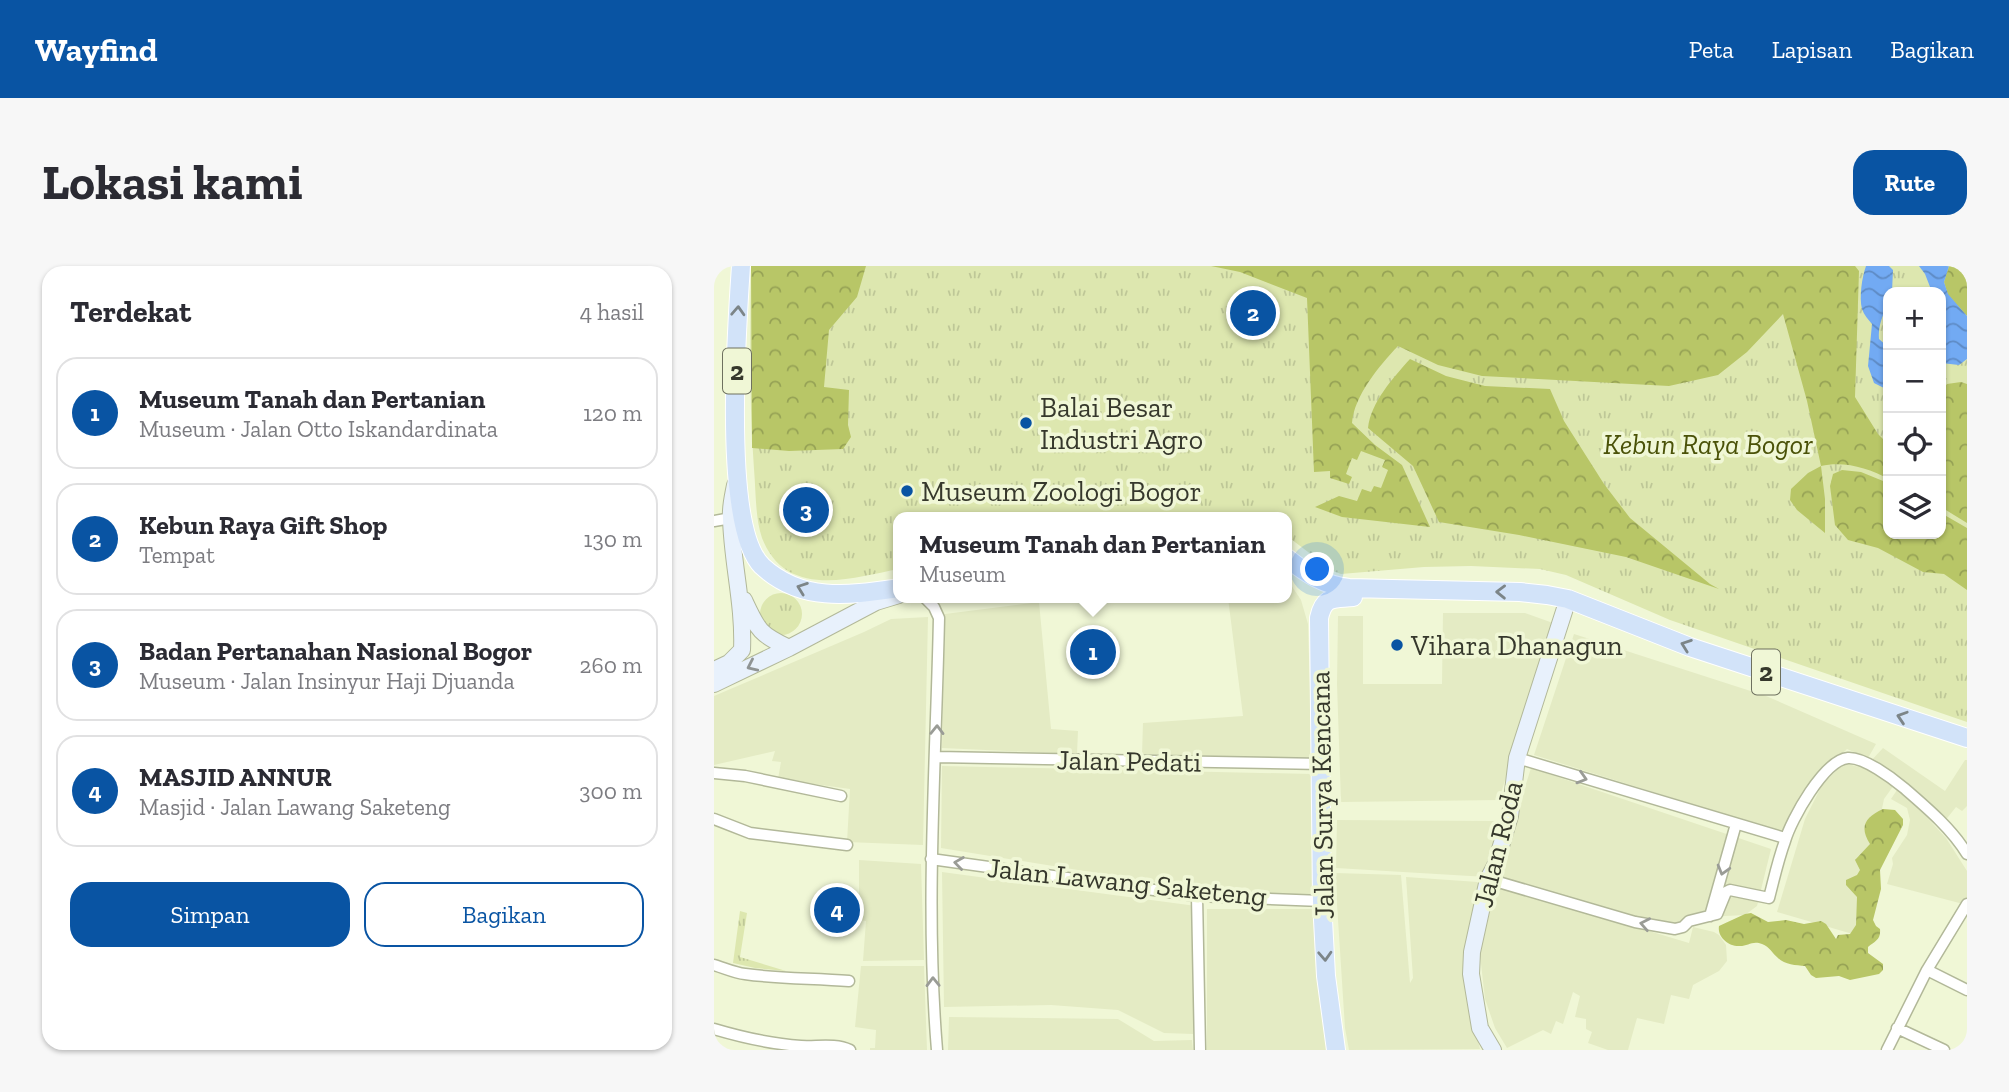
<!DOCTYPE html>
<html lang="id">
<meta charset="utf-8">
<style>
body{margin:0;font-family:"Zilla Slab",serif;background:#f7f7f7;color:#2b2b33}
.controls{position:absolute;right:21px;top:21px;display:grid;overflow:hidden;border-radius:14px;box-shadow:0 2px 5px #0004}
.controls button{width:63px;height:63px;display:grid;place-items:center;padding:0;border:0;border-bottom:2px solid #e1e1e2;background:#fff;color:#2b2b33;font:35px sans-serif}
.you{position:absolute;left:604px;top:304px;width:24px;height:24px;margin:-18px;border:5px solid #fff;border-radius:50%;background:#1a73e8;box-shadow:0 0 0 10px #1a73e833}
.badge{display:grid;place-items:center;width:46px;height:46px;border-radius:50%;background:#0954a3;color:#fff;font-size:23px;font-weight:700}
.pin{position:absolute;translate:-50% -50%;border:4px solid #fff;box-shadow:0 2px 7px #0006}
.popup{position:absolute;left:179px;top:246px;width:399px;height:91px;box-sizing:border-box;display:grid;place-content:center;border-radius:14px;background:#fff;filter:drop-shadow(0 2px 5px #0005);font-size:23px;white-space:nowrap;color:#7c7c81}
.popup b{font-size:26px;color:#2b2b33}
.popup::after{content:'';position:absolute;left:50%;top:100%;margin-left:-14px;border:14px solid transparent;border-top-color:#fff}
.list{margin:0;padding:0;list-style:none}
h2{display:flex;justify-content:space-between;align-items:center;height:91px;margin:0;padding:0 28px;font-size:30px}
h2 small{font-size:23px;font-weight:400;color:#7c7c81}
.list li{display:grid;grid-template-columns:46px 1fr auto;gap:21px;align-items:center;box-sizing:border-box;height:112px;margin:0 14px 14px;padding:0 14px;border:2px solid #e1e1e2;border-radius:21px}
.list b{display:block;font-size:26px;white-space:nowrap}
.list p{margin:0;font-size:23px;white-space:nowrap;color:#7c7c81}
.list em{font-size:23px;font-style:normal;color:#7c7c81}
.actions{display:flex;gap:14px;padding:21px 28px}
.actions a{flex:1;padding:16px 0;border:2px solid #0954a3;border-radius:21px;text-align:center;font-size:24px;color:#0954a3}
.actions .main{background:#0954a3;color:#fff}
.icon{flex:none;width:38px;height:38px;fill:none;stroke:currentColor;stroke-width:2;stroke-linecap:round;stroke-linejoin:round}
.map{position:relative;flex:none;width:1253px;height:784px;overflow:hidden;border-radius:21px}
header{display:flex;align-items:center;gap:42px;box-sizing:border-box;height:98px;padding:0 35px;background:#0954a3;color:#fff}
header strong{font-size:33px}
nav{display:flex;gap:38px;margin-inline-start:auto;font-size:24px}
.intro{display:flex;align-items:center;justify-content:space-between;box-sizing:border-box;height:168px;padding:0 42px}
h1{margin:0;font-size:49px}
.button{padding:18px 32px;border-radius:21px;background:#0954a3;color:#fff;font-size:24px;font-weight:700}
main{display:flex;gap:42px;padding:0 42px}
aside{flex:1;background:#fff;border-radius:21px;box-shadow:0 2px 5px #0004}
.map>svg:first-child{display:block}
.built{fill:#e4ebc4}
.grass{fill:url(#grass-tufts);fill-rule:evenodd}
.forest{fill:url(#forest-crowns)}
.water{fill:url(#water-waves)}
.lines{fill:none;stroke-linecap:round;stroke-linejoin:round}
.street-casing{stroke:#b2b899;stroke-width:13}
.secondary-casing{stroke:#b2b899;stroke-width:18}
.primary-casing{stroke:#fff;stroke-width:20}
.street{stroke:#fff;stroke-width:10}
.secondary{stroke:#e8f1fc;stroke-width:16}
.primary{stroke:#d2e3f9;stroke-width:18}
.oneway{stroke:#7c8588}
.oneway2{stroke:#8f9494}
.oneway3{stroke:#9a9c96}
.poi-dot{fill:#0954a3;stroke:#f0f7d6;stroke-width:2.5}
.labels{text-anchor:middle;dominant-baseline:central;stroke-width:7;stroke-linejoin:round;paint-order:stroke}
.shield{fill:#f0f7d6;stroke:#6e715f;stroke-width:2}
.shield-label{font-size:26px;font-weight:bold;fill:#36382c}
.poi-label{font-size:28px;fill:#36382c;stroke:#f0f7d6;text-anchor:start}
.park-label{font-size:28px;font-style:italic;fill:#4a5208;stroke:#f0f7d6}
.street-label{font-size:28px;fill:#36382c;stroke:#f0f7d6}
</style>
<header>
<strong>Wayfind</strong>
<nav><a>Peta</a><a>Lapisan</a><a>Bagikan</a></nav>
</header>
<div class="intro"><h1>Lokasi kami</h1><a class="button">Rute</a></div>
<main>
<aside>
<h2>Terdekat<small>4 hasil</small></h2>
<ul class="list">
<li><span class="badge">1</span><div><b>Museum Tanah dan Pertanian</b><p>Museum · Jalan Otto Iskandardinata</p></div><em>120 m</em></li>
<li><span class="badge">2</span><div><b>Kebun Raya Gift Shop</b><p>Tempat</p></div><em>130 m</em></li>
<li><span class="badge">3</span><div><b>Badan Pertanahan Nasional Bogor</b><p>Museum · Jalan Insinyur Haji Djuanda</p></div><em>260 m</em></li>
<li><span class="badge">4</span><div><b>MASJID ANNUR</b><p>Masjid · Jalan Lawang Saketeng</p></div><em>300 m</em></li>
</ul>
<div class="actions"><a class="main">Simpan</a><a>Bagikan</a></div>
</aside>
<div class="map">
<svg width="1253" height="784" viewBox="0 0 1253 784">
<defs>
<pattern id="grass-tufts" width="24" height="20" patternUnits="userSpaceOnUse" patternTransform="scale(1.75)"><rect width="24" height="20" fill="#dde7af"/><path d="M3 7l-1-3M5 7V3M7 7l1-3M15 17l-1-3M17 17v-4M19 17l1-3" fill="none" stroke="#bec797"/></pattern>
<pattern id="forest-crowns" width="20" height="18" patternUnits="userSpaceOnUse" patternTransform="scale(1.75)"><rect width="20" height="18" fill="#b8c667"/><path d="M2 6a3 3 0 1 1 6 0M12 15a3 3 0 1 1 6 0" fill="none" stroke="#96a255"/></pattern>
<pattern id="water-waves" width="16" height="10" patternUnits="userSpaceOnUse" patternTransform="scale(1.75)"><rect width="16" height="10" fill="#72aaf3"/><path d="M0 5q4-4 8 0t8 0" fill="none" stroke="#5e8bc5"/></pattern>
</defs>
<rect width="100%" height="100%" fill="#f0f7d6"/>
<path class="built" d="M 573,317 L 577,319 L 587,334 L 594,358 L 598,493 L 428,488 L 429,457 L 529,450 L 514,332 L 573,332 Z
M 325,336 L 337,463 L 364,465 L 363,488 L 228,482 L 231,348 Z
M 729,347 L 811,347 L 839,357 L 785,534 L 627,536 L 623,418 L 624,350 L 649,350 L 649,418 L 728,418 Z
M 214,351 L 209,579 L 133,576 L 136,523 L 64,513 L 67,496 L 58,495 L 61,485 L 0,499 L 0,430 L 150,366 L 177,353 Z
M 860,368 L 1052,430 L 1162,478 L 1154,492 L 1133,483 L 1098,518 L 1072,567 L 820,489 Z
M 1169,482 L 1231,525 L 1251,494 L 1253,494 L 1253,540 L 1248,545 L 1242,541 L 1230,556 L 1155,497 Z
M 1130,497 L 1156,504 L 1180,519 L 1170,533 L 1142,669 L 1063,646 L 1091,553 L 1108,519 Z
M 228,500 L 598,508 L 599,632 L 531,631 L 227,582 Z
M 817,502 L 1057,583 L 1043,640 L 1031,649 L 972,652 L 968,665 L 783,610 Z
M 1185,521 L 1232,572 L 1253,605 L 1253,639 L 1173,618 L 1179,598 L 1178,592 L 1193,569 L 1196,554 L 1193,542 L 1177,533 Z
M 623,554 L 779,555 L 790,556 L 773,611 L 622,602 Z
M 145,594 L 207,598 L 210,694 L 149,695 L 152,655 L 136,652 L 137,629 L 145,629 Z
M 228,606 L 482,640 L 479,768 L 450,767 L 404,744 L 337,739 L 230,741 Z
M 621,607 L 687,609 L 696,717 L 699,712 L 692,611 L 764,616 L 748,706 L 766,783 L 635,784 L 631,762 Z
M 782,619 L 975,677 L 979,661 L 1000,666 L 1005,669 L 1012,679 L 1013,695 L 1005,705 L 979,719 L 975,733 L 957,729 L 950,758 L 923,752 L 914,784 L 894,784 L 874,777 L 878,766 L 872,763 L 872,753 L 861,751 L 866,730 L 859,726 L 849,758 L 842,755 L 837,768 L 829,764 L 793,782 L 781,762 L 771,733 L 766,689 Z
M 493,643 L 600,643 L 615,784 L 493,784 Z
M 147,700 L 210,700 L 213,784 L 156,784 L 156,782 L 161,782 L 162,764 L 141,761 Z
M 235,751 L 404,753 L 440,775 L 478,774 L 479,784 L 234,784 Z"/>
<path class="grass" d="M 37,0 L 1253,0 L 1253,456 L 956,354 L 852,309 L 826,303 L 757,300 L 710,301 L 627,308 L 619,305 L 573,270 L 573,251 L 185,251 L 185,303 C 151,309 107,324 74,305 C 62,298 53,285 48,272 C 41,251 42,226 40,203 C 35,136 36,68 37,0 ZM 1174,26 L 1227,26 L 1227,268 L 1174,268 Z
M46 348a21 21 0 1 1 42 0a21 21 0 1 1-42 0Z
M 26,645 L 33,647 L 26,691 L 72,705 L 41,702 L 19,697 Z"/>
<path class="forest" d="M 37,0 L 152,0 L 143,31 L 115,64 L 110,121 L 135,124 L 134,159 L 137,171 L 129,183 L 75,185 L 38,182 Z
M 497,0 L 1141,0 L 1145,5 L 1141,131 L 1164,168 L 1174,178 L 1174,213 C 1155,202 1130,195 1107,200 L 1111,233 L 1111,267 L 1083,244 L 1076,234 L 1077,223 L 1094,207 L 1107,200 L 1093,135 L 1069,48 L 1033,86 L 1004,109 L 955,120 L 768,110 L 724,99 L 684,80 C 665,100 640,130 638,157 L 661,179 L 688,199 L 716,261 L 628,251 L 601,241 L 625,230 L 643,235 L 648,223 L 657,226 L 660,220 L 667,222 L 674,204 L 668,201 L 671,194 L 647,185 L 643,194 L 638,192 L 632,208 L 638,211 L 635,218 L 616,212 L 616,205 L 600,206 L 593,32 L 526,6 Z
M 1235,0 L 1253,0 L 1253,50 L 1234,29 L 1230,16 Z
M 696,93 L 732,110 L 771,120 L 836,123 L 850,155 L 890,218 L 916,252 L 996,318 L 1005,323 L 912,291 L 805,269 L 725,256 L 699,200 L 654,162 C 657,136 679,112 696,93 Z
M 1247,116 L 1253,118 L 1253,257 L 1227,241 L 1227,125 L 1233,118 Z
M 1128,204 L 1147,206 L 1174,217 L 1174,268 L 1227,268 L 1227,247 L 1253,262 L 1253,324 L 1230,308 L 1209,306 L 1164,282 L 1134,274 L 1121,259 L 1116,220 L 1119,208 Z
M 1169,543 L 1181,544 L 1189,553 L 1189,559 L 1166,604 L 1167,623 L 1159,654 L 1162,660 L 1166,663 C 1167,674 1161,675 1154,681 L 1154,687 L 1169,698 L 1169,704 L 1165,708 L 1136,714 L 1125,710 L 1102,712 L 1097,709 L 1091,700 C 1082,699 1071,699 1064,692 C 1058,687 1056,681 1048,678 C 1039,674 1034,680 1026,680 C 1015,681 1003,671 1005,660 L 1031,648 L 1037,647 L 1054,656 L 1072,654 L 1090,658 L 1107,655 L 1112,658 L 1122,673 L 1124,669 L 1136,668 L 1142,659 L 1143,631 L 1132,619 L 1132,614 L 1143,609 L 1146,604 L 1141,594 L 1156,578 C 1145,561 1151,551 1169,543 Z"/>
<path class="water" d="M 1152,0 L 1175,0 L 1179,4 L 1178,26 L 1174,26 C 1174,46 1164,52 1165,73 L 1174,81 L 1174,124 L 1160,117 L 1154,100 L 1158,58 C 1154,53 1150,49 1148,43 C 1145,31 1148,11 1152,0 Z
M 1205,0 L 1235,0 L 1230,16 L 1234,28 L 1253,50 L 1253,93 L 1245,99 L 1227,97 L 1227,84 L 1231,77 L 1232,64 L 1227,45 L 1227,26 L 1218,26 L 1211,8 Z"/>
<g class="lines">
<g class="street-casing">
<path id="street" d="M 0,255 L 17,252
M 211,332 L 220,341 L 225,352 C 222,496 211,640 223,784
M 222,491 L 608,498
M 803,492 L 1071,572
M 0,507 L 31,510 L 127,530
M 0,553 L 36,567 L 133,579
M 217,593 L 483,630 L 608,635
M 774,613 L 921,656 L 961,663 L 969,661 L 975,655 L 1003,648 L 1012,626 L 1016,624 L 1055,632 C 1060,613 1064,594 1071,575 C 1077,554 1110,494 1134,492 C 1150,491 1178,512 1190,522 C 1212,541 1238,563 1253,588
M 483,630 L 486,784
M 996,650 L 1022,558
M 0,699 C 10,702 21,707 31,708 C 66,713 101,712 135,715
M 1213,704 L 1253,724
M 1183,762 L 1230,784
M 0,763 C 27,771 58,778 87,780 C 103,781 121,777 136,784
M 1173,784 L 1213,704 L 1253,638"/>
</g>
<g class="secondary-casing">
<path id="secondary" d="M 30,334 C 44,364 45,368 75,382
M 0,404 L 15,397 L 28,384 C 30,339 18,296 17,252 C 16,241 19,230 21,219
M 0,418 L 75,382 L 162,336 L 185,329
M 779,784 L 766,762 L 757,708 L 758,686 L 774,613 L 781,600 L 796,550 L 803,492 L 854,333"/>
</g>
<g class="primary-casing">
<path id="primary" d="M 27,0 C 23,58 8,261 48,300 C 88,337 136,329 185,322
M 573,292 C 593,308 610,319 635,322 L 806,326 L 833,329 L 854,333 L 976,381 L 1253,472
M 622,784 L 612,710 L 608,635 L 605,352 C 610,329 620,333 639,331"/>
</g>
<use href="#street" class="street"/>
<use href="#secondary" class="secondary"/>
<use href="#primary" class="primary"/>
</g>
<defs><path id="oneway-chevron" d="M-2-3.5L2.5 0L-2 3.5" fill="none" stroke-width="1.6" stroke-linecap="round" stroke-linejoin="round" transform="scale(1.75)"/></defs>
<g class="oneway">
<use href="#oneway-chevron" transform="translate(24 45) rotate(-87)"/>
<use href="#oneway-chevron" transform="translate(88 322) rotate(-160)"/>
<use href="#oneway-chevron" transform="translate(787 326) rotate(-179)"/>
<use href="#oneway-chevron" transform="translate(972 379) rotate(-160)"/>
<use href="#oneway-chevron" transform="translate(1188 451) rotate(-162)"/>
<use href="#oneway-chevron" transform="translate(611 690) rotate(87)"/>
</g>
<use class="oneway2" href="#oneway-chevron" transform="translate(38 400) rotate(155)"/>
<g class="oneway3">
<use href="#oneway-chevron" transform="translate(223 464) rotate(-89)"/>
<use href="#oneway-chevron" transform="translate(868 512) rotate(17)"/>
<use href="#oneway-chevron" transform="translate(245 597) rotate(-172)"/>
<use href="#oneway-chevron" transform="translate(1009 604) rotate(106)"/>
<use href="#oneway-chevron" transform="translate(931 658) rotate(-169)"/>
<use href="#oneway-chevron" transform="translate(219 716) rotate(-91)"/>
</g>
<g class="poi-dot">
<circle cx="312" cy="157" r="7"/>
<circle cx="193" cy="225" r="7"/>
<circle cx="683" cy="379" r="7"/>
</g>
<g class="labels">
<g class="shield">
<rect x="9" y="82.5" width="28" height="45" rx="5"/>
<rect x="1038" y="383.5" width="28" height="45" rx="5"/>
</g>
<g class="shield-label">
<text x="23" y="105">2</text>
<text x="1052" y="406">2</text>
</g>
<g class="poi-label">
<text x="326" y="141">Balai Besar<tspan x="326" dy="32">Industri Agro</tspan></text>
<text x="207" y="225">Museum Zoologi Bogor</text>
<text x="697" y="379">Vihara Dhanagun</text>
</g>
<g class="park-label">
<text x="994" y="178">Kebun Raya Bogor</text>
</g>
<g class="street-label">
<text transform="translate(415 495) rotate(1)">Jalan Pedati</text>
<text transform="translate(608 529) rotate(-91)">Jalan Surya Kencana</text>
<text transform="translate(784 578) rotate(-76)">Jalan Roda</text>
<text transform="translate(413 616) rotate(6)">Jalan Lawang Saketeng</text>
</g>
</g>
</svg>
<div class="controls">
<button>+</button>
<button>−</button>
<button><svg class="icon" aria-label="locate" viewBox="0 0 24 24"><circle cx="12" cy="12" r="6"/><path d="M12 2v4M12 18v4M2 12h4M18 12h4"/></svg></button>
<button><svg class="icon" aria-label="layers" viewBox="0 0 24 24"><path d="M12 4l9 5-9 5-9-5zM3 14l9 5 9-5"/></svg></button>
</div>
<div class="you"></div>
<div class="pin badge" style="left:379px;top:386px">1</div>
<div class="popup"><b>Museum Tanah dan Pertanian</b>Museum</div>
<div class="pin badge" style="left:539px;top:47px">2</div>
<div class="pin badge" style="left:92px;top:244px">3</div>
<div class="pin badge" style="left:123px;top:644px">4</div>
</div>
</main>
